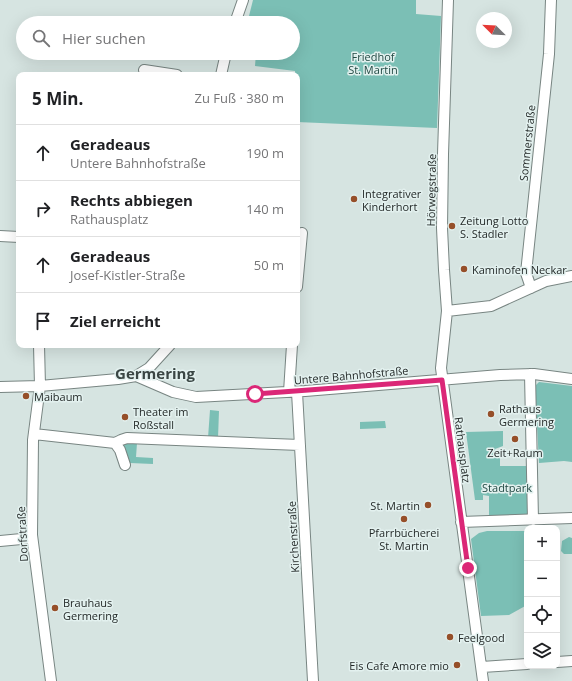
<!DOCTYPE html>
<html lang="de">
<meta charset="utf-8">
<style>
body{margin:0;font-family:"Open Sans",sans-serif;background:#f6f6f6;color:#202124}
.controls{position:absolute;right:12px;bottom:12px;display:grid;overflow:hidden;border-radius:8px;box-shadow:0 4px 16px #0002}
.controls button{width:36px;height:36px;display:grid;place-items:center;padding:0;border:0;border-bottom:1px solid #e0e0e0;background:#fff;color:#202124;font:20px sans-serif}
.compass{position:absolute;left:476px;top:12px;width:36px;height:36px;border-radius:50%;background:#fff;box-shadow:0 4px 16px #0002;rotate:294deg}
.stop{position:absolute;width:12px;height:12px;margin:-9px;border:3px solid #db2777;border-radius:50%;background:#fff}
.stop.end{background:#db2777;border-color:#fff;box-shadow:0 1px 4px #0008}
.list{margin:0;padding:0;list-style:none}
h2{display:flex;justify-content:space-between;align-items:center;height:52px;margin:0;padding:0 16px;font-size:17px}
h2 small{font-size:13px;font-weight:400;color:#757577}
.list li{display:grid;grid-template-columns:26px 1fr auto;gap:12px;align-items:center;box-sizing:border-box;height:56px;padding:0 16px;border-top:1px solid #e0e0e0}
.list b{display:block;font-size:15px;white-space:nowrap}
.list p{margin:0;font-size:13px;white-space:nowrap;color:#757577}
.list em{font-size:13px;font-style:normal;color:#757577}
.icon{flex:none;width:22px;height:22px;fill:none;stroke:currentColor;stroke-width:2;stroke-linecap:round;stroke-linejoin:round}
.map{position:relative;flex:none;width:572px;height:681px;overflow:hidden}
.search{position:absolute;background:#fff;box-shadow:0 4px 16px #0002;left:16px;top:16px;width:284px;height:44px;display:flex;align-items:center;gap:10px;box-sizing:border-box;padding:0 14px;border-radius:22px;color:#757577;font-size:15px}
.panel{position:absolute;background:#fff;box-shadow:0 4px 16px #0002;left:16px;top:72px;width:284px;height:276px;border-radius:8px}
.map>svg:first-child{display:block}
.green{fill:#7bbfb5}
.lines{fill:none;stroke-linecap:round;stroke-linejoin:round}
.minor-casing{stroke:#788582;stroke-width:12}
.minor{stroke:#fff;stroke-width:10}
.route{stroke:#db2777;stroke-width:5}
.poi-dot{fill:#964f29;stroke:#e3f1ef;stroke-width:1.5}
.labels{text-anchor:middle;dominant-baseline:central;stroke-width:3;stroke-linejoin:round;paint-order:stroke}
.park-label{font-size:11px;fill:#224a44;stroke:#e3f1ef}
.street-label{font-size:11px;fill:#242a29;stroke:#e3f1ef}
.poi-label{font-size:11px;fill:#242a29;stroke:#e3f1ef;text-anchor:start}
.district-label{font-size:15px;font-weight:bold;fill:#3a4644;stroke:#e3f1ef}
</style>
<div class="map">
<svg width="572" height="681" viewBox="0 0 572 681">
<rect width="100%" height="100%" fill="#d6e4e1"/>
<path class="green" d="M 253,0 L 416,0 L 416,14 L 441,16 L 437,128 L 297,122 L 297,75 L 295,75 L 295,71 L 255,66 L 256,53 L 293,53 L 293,23 L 248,23 L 248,20 Z
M 539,382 L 572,386 L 572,462 L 564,461 L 539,463 L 535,386 Z
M 210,410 L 219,411 L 218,438 L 208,438 Z
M 385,421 L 386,428 L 360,429 L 360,422 Z
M 503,431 L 503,446 L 495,449 L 496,453 L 500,455 L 500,466 L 527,466 L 529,517 L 489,516 L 489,496 L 483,495 L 483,500 L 475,500 L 466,432 Z
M 126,442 L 137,443 L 136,457 L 153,458 L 153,464 L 130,463 L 121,445 Z
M 487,531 L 527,531 L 527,605 L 509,615 L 481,616 L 471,539 L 479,533 Z
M 569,537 L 572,538 L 572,554 L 564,554 L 561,551 L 562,541 Z"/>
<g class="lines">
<g class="minor-casing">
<path id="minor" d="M 448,0 L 443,154 L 442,228 L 444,270 L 447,311 L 441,368 L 483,681
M 235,23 L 243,0
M 144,70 L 177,75
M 221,75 L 226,53
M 0,236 L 19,237
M 297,287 L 302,233
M 531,288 L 526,273 L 549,54 L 551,0
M 447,311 L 491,306 L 546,281 L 572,276
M 39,345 L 40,386 L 33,440 L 32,535 L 51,681
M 530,374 L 533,520
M 136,376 L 173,392 L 196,397 L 305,391 L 500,375 L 534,374 L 572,379
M 0,387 L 40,386 L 118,379 L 136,376 L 149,368 L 170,345
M 289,392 L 292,345
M 297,392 L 313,681
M 34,434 L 115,443 L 121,440 L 127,438 L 300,445
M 115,443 L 120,450 L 125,465
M 461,522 L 572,518
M 0,541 L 32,538
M 557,662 L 572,661
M 482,667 L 527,664"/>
</g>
<use href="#minor" class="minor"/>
</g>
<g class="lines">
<path class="route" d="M 255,394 L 442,380 L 468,568"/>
</g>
<g class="poi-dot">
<circle cx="354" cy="199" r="4"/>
<circle cx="452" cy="226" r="4"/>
<circle cx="464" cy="269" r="4"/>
<circle cx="26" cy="396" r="4"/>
<circle cx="491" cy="414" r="4"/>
<circle cx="125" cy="417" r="4"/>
<circle cx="515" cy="439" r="4"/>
<circle cx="428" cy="505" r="4"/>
<circle cx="404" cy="519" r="4"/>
<circle cx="55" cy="608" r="4"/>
<circle cx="450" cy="637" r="4"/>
<circle cx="457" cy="665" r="4"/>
</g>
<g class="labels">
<g class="park-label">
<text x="373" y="56">Friedhof<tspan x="373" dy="13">St. Martin</tspan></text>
<text x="507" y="487">Stadtpark</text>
</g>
<g class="street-label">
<text transform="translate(527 143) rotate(-84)">Sommerstraße</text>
<text transform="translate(431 190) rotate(-89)">Hörwegstraße</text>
<text transform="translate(351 375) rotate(-5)">Untere Bahnhofstraße</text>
<text transform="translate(463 450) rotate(83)">Rathausplatz</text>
<text transform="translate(22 534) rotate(-93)">Dorfstraße</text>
<text transform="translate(293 537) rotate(-93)">Kirchenstraße</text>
</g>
<g class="poi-label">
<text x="362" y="193">Integrativer<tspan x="362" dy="13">Kinderhort</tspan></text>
<text x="460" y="220">Zeitung Lotto<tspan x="460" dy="13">S. Stadler</tspan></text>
<text x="472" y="269">Kaminofen Neckar</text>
<text x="34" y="396">Maibaum</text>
<text x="499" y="408">Rathaus<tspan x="499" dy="13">Germering</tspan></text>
<text x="133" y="411">Theater im<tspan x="133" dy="13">Roßstall</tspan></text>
<text x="515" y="452" text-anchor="middle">Zeit+Raum</text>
<text x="420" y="505" text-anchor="end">St. Martin</text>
<text x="404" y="532" text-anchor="middle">Pfarrbücherei<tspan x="404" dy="13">St. Martin</tspan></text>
<text x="63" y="602">Brauhaus<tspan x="63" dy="13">Germering</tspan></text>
<text x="458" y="637">Feelgood</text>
<text x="449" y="665" text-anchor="end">Eis Cafe Amore mio</text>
</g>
<g class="district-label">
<text x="155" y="373">Germering</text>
</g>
</g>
</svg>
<div class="controls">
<button>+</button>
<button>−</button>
<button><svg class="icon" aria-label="locate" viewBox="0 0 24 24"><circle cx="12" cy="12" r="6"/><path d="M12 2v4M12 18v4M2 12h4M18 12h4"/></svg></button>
<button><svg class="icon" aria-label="layers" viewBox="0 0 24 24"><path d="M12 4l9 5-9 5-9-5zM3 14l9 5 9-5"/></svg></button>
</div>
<svg class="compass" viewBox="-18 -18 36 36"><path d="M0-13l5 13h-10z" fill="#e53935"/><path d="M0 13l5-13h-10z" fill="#757577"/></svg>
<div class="stop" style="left:255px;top:394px"></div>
<div class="stop end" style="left:468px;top:568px"></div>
<div class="search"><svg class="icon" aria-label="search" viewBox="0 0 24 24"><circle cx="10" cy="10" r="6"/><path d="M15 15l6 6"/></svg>Hier suchen</div>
<section class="panel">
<h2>5 Min.<small>Zu Fuß · 380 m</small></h2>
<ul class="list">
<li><svg class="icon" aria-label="ahead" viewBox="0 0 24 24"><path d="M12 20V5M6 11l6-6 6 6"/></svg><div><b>Geradeaus</b><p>Untere Bahnhofstraße</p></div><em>190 m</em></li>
<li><svg class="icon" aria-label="right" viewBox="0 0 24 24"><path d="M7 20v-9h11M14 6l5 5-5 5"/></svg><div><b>Rechts abbiegen</b><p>Rathausplatz</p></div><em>140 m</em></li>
<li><svg class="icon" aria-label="ahead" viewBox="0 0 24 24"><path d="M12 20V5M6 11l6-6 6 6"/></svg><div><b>Geradeaus</b><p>Josef-Kistler-Straße</p></div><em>50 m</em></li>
<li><svg class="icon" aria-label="arrive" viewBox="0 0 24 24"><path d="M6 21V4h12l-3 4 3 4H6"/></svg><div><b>Ziel erreicht</b></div></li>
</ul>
</section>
</div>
